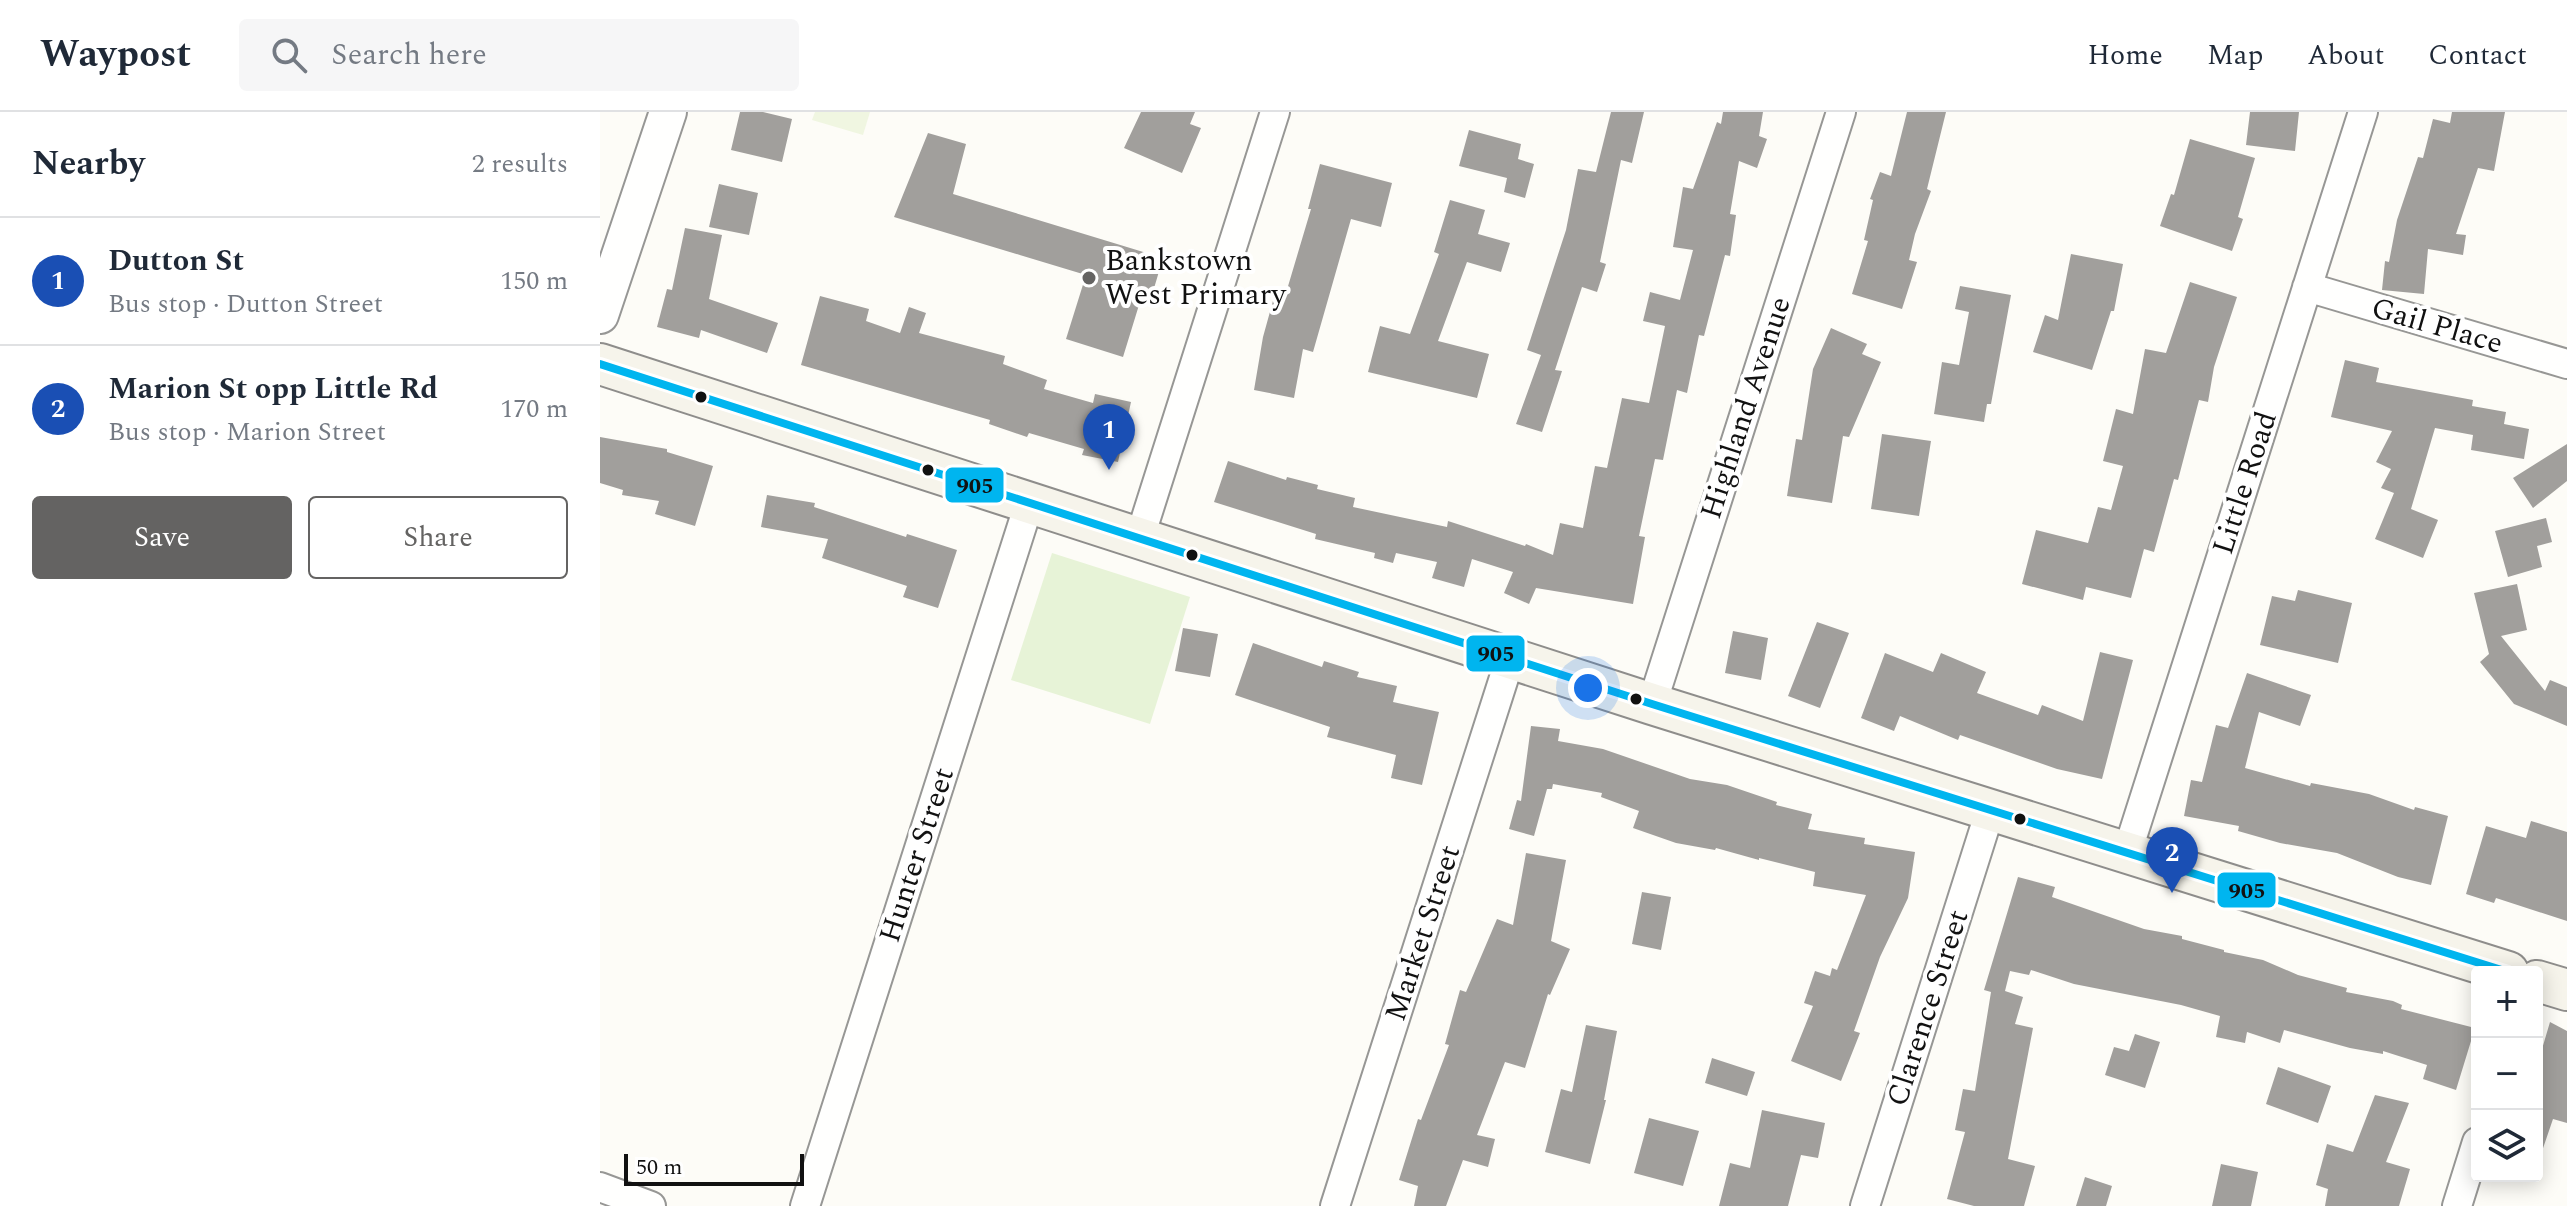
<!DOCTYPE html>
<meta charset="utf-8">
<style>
body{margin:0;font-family:Spectral,serif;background:#f6f6f7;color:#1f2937}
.controls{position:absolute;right:24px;bottom:24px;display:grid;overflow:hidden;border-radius:8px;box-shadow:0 4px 20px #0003}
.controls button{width:72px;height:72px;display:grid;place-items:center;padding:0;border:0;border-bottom:2px solid #e0e1e3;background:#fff;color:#1f2937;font:40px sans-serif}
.scale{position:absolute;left:24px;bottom:20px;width:180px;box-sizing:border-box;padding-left:8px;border:4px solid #111;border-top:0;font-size:22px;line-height:28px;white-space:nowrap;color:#111;-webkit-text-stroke:6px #fff;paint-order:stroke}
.you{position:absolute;left:988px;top:576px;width:28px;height:28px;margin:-20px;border:6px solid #fff;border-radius:50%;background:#1a73e8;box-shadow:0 0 0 12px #1a73e833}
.badge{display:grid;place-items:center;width:52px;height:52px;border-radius:50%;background:#646362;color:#fff;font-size:26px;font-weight:700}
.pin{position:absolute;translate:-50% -66px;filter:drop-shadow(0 2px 4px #0008)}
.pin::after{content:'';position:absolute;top:42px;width:28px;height:24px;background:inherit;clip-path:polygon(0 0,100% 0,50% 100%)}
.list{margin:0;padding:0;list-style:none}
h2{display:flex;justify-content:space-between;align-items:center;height:104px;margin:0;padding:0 32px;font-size:34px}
h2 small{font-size:26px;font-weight:400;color:#747a83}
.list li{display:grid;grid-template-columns:52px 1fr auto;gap:24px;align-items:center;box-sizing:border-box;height:128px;padding:0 32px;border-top:2px solid #e0e1e3}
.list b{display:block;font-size:30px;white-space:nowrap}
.list p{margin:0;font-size:26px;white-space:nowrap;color:#747a83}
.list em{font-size:26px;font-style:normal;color:#747a83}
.actions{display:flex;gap:16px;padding:24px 32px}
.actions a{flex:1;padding:18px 0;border:2px solid #646362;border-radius:8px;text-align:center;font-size:28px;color:#646362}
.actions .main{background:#646362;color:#fff}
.icon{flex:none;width:44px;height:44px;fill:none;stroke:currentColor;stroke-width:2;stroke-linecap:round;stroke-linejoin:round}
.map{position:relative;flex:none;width:1967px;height:1094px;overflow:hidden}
header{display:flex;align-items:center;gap:48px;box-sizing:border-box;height:112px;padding:0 40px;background:#fff;border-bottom:2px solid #e0e1e3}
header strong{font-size:38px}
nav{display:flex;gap:44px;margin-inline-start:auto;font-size:28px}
.search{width:560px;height:72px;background:#f6f6f7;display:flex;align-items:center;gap:20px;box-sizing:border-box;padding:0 28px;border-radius:8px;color:#747a83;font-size:30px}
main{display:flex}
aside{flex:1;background:#fff}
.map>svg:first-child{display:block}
.green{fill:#e7f3d7}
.pitch{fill:#f0f6e1}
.building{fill:#a19f9c}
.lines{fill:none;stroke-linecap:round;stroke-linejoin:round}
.minor-casing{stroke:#979795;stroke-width:32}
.tertiary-casing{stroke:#979795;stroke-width:40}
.secondary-casing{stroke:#8e8d8b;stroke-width:44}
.minor{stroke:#fffffe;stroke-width:28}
.tertiary{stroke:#fffffe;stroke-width:36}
.secondary{stroke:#f6f4eb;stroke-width:40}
.bus-1-casing{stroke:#fff;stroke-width:14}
.bus-1{stroke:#00b5ef;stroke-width:8}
.poi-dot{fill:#646362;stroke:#fff;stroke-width:3}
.bus-dot{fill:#111;stroke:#fff;stroke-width:3}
.labels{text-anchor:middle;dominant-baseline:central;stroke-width:8;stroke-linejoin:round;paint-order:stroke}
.poi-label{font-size:30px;fill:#111;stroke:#fff;text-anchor:start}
.street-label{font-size:30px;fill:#111;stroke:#fff}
.line-badge{stroke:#fff;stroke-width:3}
.pale-badge-label{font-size:22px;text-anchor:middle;font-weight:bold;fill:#111}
</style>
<header>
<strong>Waypost</strong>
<div class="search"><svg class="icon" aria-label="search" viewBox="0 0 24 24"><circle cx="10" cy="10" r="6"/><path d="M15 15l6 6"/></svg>Search here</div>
<nav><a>Home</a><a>Map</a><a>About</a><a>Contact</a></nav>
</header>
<main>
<aside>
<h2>Nearby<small>2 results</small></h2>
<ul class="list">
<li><span class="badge" style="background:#1a4fb4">1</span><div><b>Dutton St</b><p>Bus stop · Dutton Street</p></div><em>150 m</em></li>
<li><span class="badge" style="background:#1a4fb4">2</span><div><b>Marion St opp Little Rd</b><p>Bus stop · Marion Street</p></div><em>170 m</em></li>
</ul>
<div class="actions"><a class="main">Save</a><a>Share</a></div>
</aside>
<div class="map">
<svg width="1967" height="1094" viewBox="0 0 1967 1094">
<rect width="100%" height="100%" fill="#fdfcf7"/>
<path class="green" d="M 452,441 L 590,485 L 550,612 L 411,568 Z"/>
<path class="pitch" d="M 215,0 L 270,0 L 263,23 L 212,8 Z"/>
<path class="building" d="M 140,0 L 163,0 L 192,7 L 182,50 L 131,38 Z
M 541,0 L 595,0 L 590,12 L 601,16 L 582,61 L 524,36 Z
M 1011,0 L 1044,0 L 1032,51 L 1021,48 L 1000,150 L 1006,152 L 997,180 L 982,175 L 955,258 L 962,259 L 942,320 L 916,312 L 941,243 L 927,238 L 966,118 L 978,57 L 996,60 Z
M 1123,0 L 1163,0 L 1159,24 L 1167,27 L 1157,56 L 1139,49 L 1130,102 L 1136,103 L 1130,144 L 1125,143 L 1104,224 L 1099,223 L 1087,281 L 1077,278 L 1063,348 L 1055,347 L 1039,424 L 1045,425 L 1033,492 L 936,476 L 929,492 L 904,481 L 913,460 L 872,447 L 864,475 L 832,466 L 837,450 L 796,441 L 793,451 L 774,446 L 775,441 L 715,427 L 716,422 L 614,390 L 628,349 L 686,368 L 687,365 L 718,373 L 717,377 L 755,386 L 753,395 L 847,415 L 848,409 L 925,434 L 926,432 L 953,443 L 960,411 L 983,416 L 995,354 L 1007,356 L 1022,286 L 1049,291 L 1065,214 L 1043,209 L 1050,180 L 1080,188 L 1093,138 L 1073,135 L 1083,75 L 1093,77 L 1117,10 L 1121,12 Z
M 1307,0 L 1346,0 L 1327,77 L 1331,79 L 1315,122 L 1309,148 L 1317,150 L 1302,197 L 1252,182 L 1268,129 L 1264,128 L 1273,88 L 1270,87 L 1280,60 L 1291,64 Z
M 1650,0 L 1699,0 L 1695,39 L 1646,33 Z
M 1852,0 L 1905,0 L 1894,59 L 1878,56 L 1856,122 L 1866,123 L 1863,143 L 1828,137 L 1824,182 L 1782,178 L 1785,149 L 1789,150 L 1797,108 L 1818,45 L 1823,46 L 1833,7 L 1850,11 Z
M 869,18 L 921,32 L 918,47 L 934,52 L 925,86 L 904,80 L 907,66 L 859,54 Z
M 328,21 L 366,32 L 353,82 L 563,146 L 552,183 L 543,180 L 523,245 L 466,227 L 486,163 L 294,105 Z
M 1590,27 L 1655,46 L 1638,105 L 1643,107 L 1632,139 L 1560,114 L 1571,82 L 1574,83 Z
M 720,52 L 792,71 L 781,115 L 751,107 L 713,240 L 703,237 L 694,286 L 654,278 L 663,225 L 676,178 L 686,181 L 711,97 L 708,97 Z
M 119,72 L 158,81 L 149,123 L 109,115 Z
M 850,88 L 885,98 L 878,122 L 910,131 L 901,160 L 867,150 L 838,229 L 889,242 L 877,286 L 768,260 L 780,214 L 810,222 L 839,142 L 834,140 Z
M 85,116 L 122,123 L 109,187 L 178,211 L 167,241 L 101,218 L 99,226 L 57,215 L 67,177 L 72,178 Z
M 1471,142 L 1523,152 L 1514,199 L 1511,199 L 1492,258 L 1433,240 L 1445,203 L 1458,208 Z
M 1590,170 L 1637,185 L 1614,255 L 1608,290 L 1599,288 L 1578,368 L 1574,367 L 1554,440 L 1544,437 L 1531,486 L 1486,475 L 1483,488 L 1422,472 L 1436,418 L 1488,431 L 1498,395 L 1511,398 L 1523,354 L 1503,349 L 1516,297 L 1533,302 L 1545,237 L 1566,241 Z
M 1360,174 L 1411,183 L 1391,292 L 1387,292 L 1384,310 L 1334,302 L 1342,250 L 1359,253 L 1369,200 L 1355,197 Z
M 220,184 L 269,197 L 266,209 L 300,221 L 309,195 L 326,201 L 319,221 L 405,244 L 403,252 L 447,268 L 444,277 L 493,291 L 495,282 L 531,290 L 518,350 L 482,343 L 484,337 L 429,321 L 427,325 L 389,312 L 390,308 L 201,253 Z
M 1231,216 L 1267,232 L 1262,242 L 1281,250 L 1249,325 L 1243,324 L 1232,391 L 1187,384 L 1196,327 L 1202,328 L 1213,257 Z
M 1745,248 L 1779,256 L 1776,270 L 1873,288 L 1872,294 L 1906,300 L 1904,312 L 1929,317 L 1924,347 L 1871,338 L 1873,323 L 1835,316 L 1811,397 L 1838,408 L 1823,446 L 1775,427 L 1794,381 L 1781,376 L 1791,357 L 1776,350 L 1792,319 L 1731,305 Z
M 1282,322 L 1331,329 L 1319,404 L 1271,397 Z
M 0,325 L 67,337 L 67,340 L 113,354 L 95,414 L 55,402 L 59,389 L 22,383 L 23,378 L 0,371 Z
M 1967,332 L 1967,369 L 1933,396 L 1913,366 Z
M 167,383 L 215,391 L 214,395 L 306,425 L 307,422 L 357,438 L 338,496 L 303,485 L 307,474 L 222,446 L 228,427 L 161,415 Z
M 1946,406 L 1952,430 L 1937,434 L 1942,455 L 1908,465 L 1895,419 Z
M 1917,472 L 1927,518 L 1901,524 L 1945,579 L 1950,568 L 1967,575 L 1967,614 L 1914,592 L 1880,550 L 1889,542 L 1874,481 Z
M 1698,478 L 1752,491 L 1738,551 L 1660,533 L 1672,484 L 1695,489 Z
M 1217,510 L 1249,521 L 1220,596 L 1188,584 Z
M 583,516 L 618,522 L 610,565 L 575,559 Z
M 1133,519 L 1168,526 L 1161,568 L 1125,561 Z
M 653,531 L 722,555 L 724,549 L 759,560 L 757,565 L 797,574 L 793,590 L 839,600 L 822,673 L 791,666 L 796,643 L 727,625 L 730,615 L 635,583 Z
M 1500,540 L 1533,548 L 1502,667 L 1457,657 L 1360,623 L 1358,628 L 1300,604 L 1294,619 L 1261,606 L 1285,541 L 1333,560 L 1341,541 L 1386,560 L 1377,581 L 1438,603 L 1442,593 L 1483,609 Z
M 1647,561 L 1711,583 L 1700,614 L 1659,600 L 1645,656 L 1710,674 L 1711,671 L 1769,682 L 1814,698 L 1815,695 L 1848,704 L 1831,773 L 1798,765 L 1737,741 L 1680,731 L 1638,719 L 1639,714 L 1584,704 L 1591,668 L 1602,670 L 1616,613 L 1628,616 Z
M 931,614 L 960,617 L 958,629 L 1003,637 L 1090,667 L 1127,673 L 1177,690 L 1176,693 L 1212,702 L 1208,717 L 1265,726 L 1264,732 L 1315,740 L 1308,786 L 1280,845 L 1254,919 L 1260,921 L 1241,969 L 1191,949 L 1213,894 L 1204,891 L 1215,859 L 1230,864 L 1232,856 L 1237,858 L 1266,783 L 1213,774 L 1215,760 L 1159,746 L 1159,748 L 1116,736 L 1115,738 L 1076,731 L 1033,716 L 1039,699 L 1001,685 L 1002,681 L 953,672 L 952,677 L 947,677 L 934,724 L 909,717 L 917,688 L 921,689 Z
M 1931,709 L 1967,720 L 1967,809 L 1896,786 L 1894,791 L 1866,782 L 1886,714 L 1926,726 Z
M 926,741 L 966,748 L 951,829 L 970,837 L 950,883 L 948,882 L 925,956 L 905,950 L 877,1023 L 895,1027 L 888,1055 L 863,1048 L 846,1094 L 814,1094 L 818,1074 L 799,1068 L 818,1007 L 821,1008 L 849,933 L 845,932 L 860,878 L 866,880 L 897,807 L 913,813 Z
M 1418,765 L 1455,775 L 1452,785 L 1544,817 L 1582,824 L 1582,827 L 1624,838 L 1624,840 L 1663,848 L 1698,863 L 1747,876 L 1746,880 L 1793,889 L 1802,893 L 1801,897 L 1875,916 L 1856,978 L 1823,967 L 1827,953 L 1783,939 L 1783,942 L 1750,936 L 1684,918 L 1680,931 L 1647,920 L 1645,931 L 1616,925 L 1620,904 L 1581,893 L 1474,872 L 1431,858 L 1429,863 L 1410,859 L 1405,879 L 1423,885 L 1415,912 L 1433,916 L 1408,1047 L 1435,1054 L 1424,1094 L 1374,1094 L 1347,1087 L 1365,1020 L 1355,1018 L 1363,977 L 1375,979 L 1391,880 L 1384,878 Z
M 1042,780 L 1071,785 L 1061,838 L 1032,832 Z
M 1950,910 L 1967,919 L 1967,1011 L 1953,1007 L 1940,1045 L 1937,1044 L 1937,954 Z
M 986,913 L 1017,919 L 1004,988 L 1006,988 L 990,1052 L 945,1040 L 961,977 L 972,980 Z
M 1535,922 L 1560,930 L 1545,976 L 1505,963 L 1514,935 L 1529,939 Z
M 1112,946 L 1155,960 L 1147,984 L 1105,971 Z
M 1678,955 L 1731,974 L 1718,1011 L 1666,992 Z
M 1775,983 L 1809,991 L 1786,1050 L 1810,1057 L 1799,1094 L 1725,1094 L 1728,1077 L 1716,1073 L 1727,1032 L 1753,1040 Z
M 1162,998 L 1225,1011 L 1218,1046 L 1201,1043 L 1188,1094 L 1119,1094 L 1130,1051 L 1150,1056 Z
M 1049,1006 L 1099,1019 L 1083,1074 L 1034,1061 Z
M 1621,1052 L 1658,1060 L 1651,1094 L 1612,1094 Z
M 1485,1065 L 1512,1074 L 1506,1094 L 1476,1094 Z"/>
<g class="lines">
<g class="minor-casing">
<path id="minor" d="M 1707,175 L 1967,252
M 539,428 L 675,0
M 1052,592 L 1241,0
M 1527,741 L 1763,0
M 0,1075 L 51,1094
M 205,1094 L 429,392
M 735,1094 L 910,547
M 1265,1094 L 1390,699
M 1857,1094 L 1877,1030"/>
</g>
<g class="tertiary-casing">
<path id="tertiary" d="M 0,203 L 68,0"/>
</g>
<g class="secondary-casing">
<path id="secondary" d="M 0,252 L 1052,592 L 1908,860
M 1937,869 L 1967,878"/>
</g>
<use href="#minor" class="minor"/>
<use href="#tertiary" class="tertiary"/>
<use href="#secondary" class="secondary"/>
<g class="bus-1-casing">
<path id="bus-1" d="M 0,252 L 1052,592 L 1908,860"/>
</g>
<use href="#bus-1" class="bus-1"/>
</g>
<circle class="poi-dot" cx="489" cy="166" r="8"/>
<g class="bus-dot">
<circle cx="101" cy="285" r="7"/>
<circle cx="328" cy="358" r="7"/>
<circle cx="592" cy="443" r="7"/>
<circle cx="1036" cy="587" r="7"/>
<circle cx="1420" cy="707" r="7"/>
</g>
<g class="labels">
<g class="poi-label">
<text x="505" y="149">Bankstown<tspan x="505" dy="34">West Primary</tspan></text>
</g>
<g class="street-label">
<text transform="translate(1837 214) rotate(16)">Gail Place</text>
<text transform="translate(1146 296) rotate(-72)">Highland Avenue</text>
<text transform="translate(1645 371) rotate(-72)">Little Road</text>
<text transform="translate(317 743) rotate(-72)">Hunter Street</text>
<text transform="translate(823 821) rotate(-72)">Market Street</text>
<text transform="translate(1328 896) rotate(-72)">Clarence Street</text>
</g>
</g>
<g class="line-badge">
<rect x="344" y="354" width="61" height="38" rx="8" fill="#00b5ef"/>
<rect x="865" y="522" width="61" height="39" rx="8" fill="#00b5ef"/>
<rect x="1616" y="759" width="61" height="38" rx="8" fill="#00b5ef"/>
</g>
<g class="pale-badge-label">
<text x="375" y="381">905</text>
<text x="896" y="549">905</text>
<text x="1647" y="786">905</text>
</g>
</svg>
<div class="controls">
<button>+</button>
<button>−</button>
<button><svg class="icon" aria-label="layers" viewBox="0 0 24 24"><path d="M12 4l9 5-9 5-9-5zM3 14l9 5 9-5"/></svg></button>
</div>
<div class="scale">50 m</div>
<div class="you"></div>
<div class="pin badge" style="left:509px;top:358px;background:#1a4fb4">1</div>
<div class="pin badge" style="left:1572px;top:781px;background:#1a4fb4">2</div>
</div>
</main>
